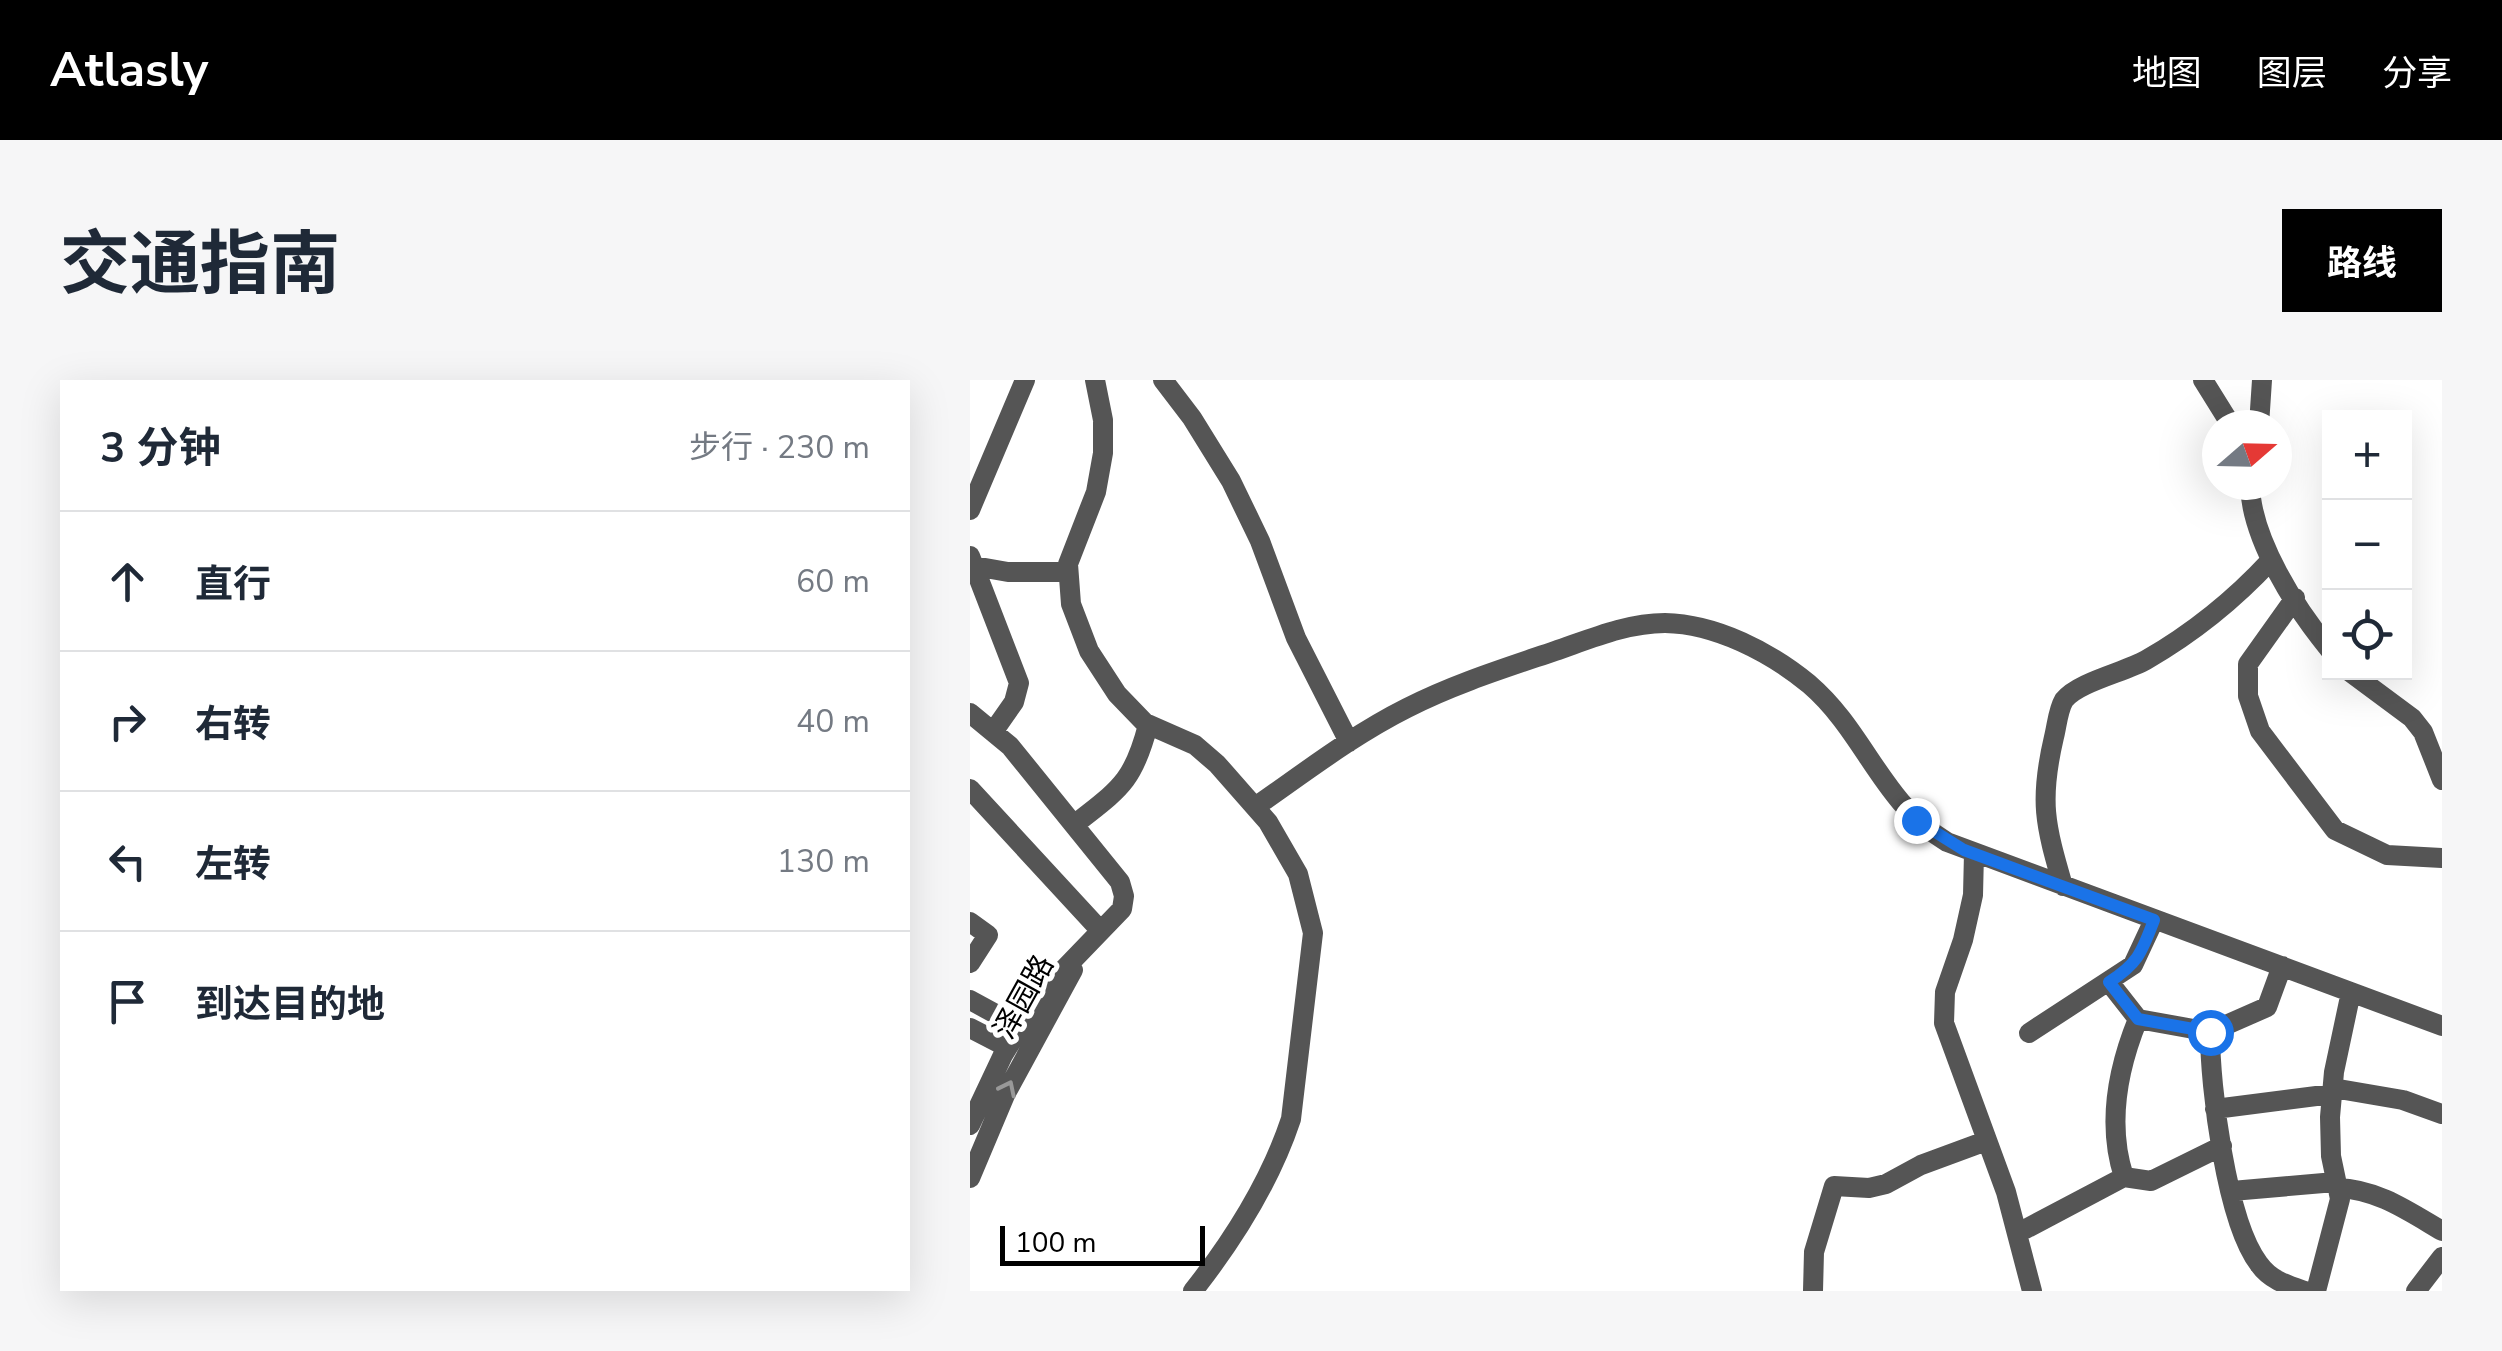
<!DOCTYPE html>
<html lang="zh">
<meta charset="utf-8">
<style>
body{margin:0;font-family:"Nunito Sans","Noto Sans SC",sans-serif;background:#f6f6f7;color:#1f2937}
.controls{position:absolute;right:30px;top:30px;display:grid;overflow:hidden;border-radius:0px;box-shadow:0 10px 40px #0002}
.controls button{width:90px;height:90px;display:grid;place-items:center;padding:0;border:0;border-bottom:2px solid #e0e1e3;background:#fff;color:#1f2937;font:50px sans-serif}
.compass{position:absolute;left:1232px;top:30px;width:90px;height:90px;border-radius:50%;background:#fff;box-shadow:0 10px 40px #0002;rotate:70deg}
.scale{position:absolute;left:30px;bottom:25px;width:205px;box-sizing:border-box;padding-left:10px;border:5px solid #000;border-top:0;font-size:28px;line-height:35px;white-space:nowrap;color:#000;-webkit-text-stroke:8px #fff;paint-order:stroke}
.stop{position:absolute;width:30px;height:30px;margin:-22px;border:8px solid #1a73e8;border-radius:50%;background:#fff}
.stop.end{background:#1a73e8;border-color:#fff;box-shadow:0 2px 10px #0008}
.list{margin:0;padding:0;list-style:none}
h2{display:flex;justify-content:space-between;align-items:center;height:130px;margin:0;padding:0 40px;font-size:42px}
h2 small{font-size:32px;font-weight:400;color:#747a83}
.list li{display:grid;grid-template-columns:65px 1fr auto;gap:30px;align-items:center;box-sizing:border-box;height:140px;padding:0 40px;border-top:2px solid #e0e1e3}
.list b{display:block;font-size:38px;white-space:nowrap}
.list em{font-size:32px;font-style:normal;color:#747a83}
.icon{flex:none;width:55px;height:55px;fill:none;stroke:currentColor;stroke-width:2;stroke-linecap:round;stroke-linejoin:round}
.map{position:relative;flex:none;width:1472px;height:911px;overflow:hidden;border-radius:0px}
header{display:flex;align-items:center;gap:60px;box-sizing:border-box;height:140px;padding:0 50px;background:#000;color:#fff}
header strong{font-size:48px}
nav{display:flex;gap:55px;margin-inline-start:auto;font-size:35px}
.intro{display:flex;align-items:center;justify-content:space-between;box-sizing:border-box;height:240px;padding:0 60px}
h1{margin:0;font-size:70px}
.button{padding:25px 45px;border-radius:0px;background:#000;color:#fff;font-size:35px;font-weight:700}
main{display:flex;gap:60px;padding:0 60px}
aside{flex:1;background:#fff;border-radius:0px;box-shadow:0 10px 40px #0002}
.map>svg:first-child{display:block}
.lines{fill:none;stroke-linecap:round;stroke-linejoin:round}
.minor{stroke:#555;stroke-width:20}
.oneway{stroke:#999}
.route{stroke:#1a73e8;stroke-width:12}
.labels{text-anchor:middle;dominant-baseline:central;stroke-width:10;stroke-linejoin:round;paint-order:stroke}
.street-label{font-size:30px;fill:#000;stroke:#fff}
</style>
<header>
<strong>Atlasly</strong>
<nav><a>地图</a><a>图层</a><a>分享</a></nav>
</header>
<div class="intro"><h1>交通指南</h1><a class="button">路线</a></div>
<main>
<aside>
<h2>3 分钟<small>步行 · 230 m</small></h2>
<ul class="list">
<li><svg class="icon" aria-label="ahead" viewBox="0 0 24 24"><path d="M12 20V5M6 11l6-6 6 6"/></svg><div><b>直行</b></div><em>60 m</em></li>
<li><svg class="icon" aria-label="right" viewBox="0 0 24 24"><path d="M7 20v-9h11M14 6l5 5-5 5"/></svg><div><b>右转</b></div><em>40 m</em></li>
<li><svg class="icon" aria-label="left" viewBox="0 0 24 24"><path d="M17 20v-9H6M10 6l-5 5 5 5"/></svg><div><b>左转</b></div><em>130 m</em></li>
<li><svg class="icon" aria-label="arrive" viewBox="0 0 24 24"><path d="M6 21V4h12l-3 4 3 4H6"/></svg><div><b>到达目的地</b></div></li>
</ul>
</aside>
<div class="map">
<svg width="1472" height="911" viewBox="0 0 1472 911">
<rect width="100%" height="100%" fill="#fff"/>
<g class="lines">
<path class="minor" d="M 125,0 L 133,40 L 133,73 L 126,112 L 98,184 L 101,224 L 119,271 L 147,314 L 175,343 L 225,365 L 247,384 L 298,442 L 328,494 L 343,553 L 321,739 C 300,802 264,859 223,911
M 193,0 L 222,38 L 261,101 L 290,161 L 326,258 L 379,362
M 1233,0 L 1261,45
M 1289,45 L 1292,0
M 1280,105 C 1281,159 1326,229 1360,270
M 0,130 L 55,0
M 0,176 L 49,303 L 44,322 L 23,352
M 4,186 L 38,192 L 98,192
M 1325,218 L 1278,284 L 1278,316 L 1290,351 L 1365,450 L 1417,475 L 1472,478
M 1380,292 L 1442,338 L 1453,352 L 1472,400
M 0,333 L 40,366 L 150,502 L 154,516 L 152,529 L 71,613 L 33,675 L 0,745
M 0,409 L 130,550
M 285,427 C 334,393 383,355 437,328 C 484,304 535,288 585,271 C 620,259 657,243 695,243 C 746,244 800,272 839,304 C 896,353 910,421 977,462 L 1472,646
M 104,445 C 149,409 163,403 178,345
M 1004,473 L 1003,515 L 993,560 L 975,612 L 974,643 L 1036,812 L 1062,911
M 1093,506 C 1075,444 1069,421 1084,357 C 1087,345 1088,330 1094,320 C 1108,302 1155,292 1176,280 C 1223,253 1264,220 1301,180
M 0,542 L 18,555 L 0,583
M 1139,602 L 1168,639 L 1240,652 L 1297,627 L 1312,586
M 0,620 L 48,646
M 0,648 L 37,667
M 1240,652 C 1240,707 1256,841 1289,884 C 1300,900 1317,905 1335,911
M 1059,653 L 1163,585 L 1184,540
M 1363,708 L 1433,720 L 1472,734
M 1245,729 L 1362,714
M 1154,797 C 1137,745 1148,688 1168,639
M 0,798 L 35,715 L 103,590
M 1367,808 C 1407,809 1438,831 1472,851
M 1262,811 L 1365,802
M 1048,853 L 1154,797 L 1181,801 L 1252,766
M 843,911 L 844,872 L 864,806 L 899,808 L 916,804 L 951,785 L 1016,761
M 1346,911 L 1370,819 L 1361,776 L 1360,737 L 1364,692 L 1381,612
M 1446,911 L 1472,877"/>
</g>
<defs><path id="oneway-chevron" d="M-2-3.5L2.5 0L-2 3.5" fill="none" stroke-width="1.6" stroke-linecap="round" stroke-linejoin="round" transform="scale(2.5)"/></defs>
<use class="oneway" href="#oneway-chevron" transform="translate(38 708) rotate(-64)"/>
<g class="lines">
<path class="route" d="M 946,440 L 994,470 L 1184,540 C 1172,571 1169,583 1139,602 L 1168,639 L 1240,652"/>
</g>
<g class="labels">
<g class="street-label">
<text transform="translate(54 617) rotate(-61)">泽园路</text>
</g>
</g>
</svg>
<div class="controls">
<button>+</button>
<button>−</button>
<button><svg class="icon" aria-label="locate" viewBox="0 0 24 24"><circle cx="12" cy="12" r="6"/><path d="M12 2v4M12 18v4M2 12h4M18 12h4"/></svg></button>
</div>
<svg class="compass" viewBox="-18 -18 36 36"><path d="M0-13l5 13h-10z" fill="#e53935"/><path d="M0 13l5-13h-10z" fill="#747a83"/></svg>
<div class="scale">100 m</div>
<div class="stop" style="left:1240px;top:652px"></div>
<div class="stop end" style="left:946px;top:440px"></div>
</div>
</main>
